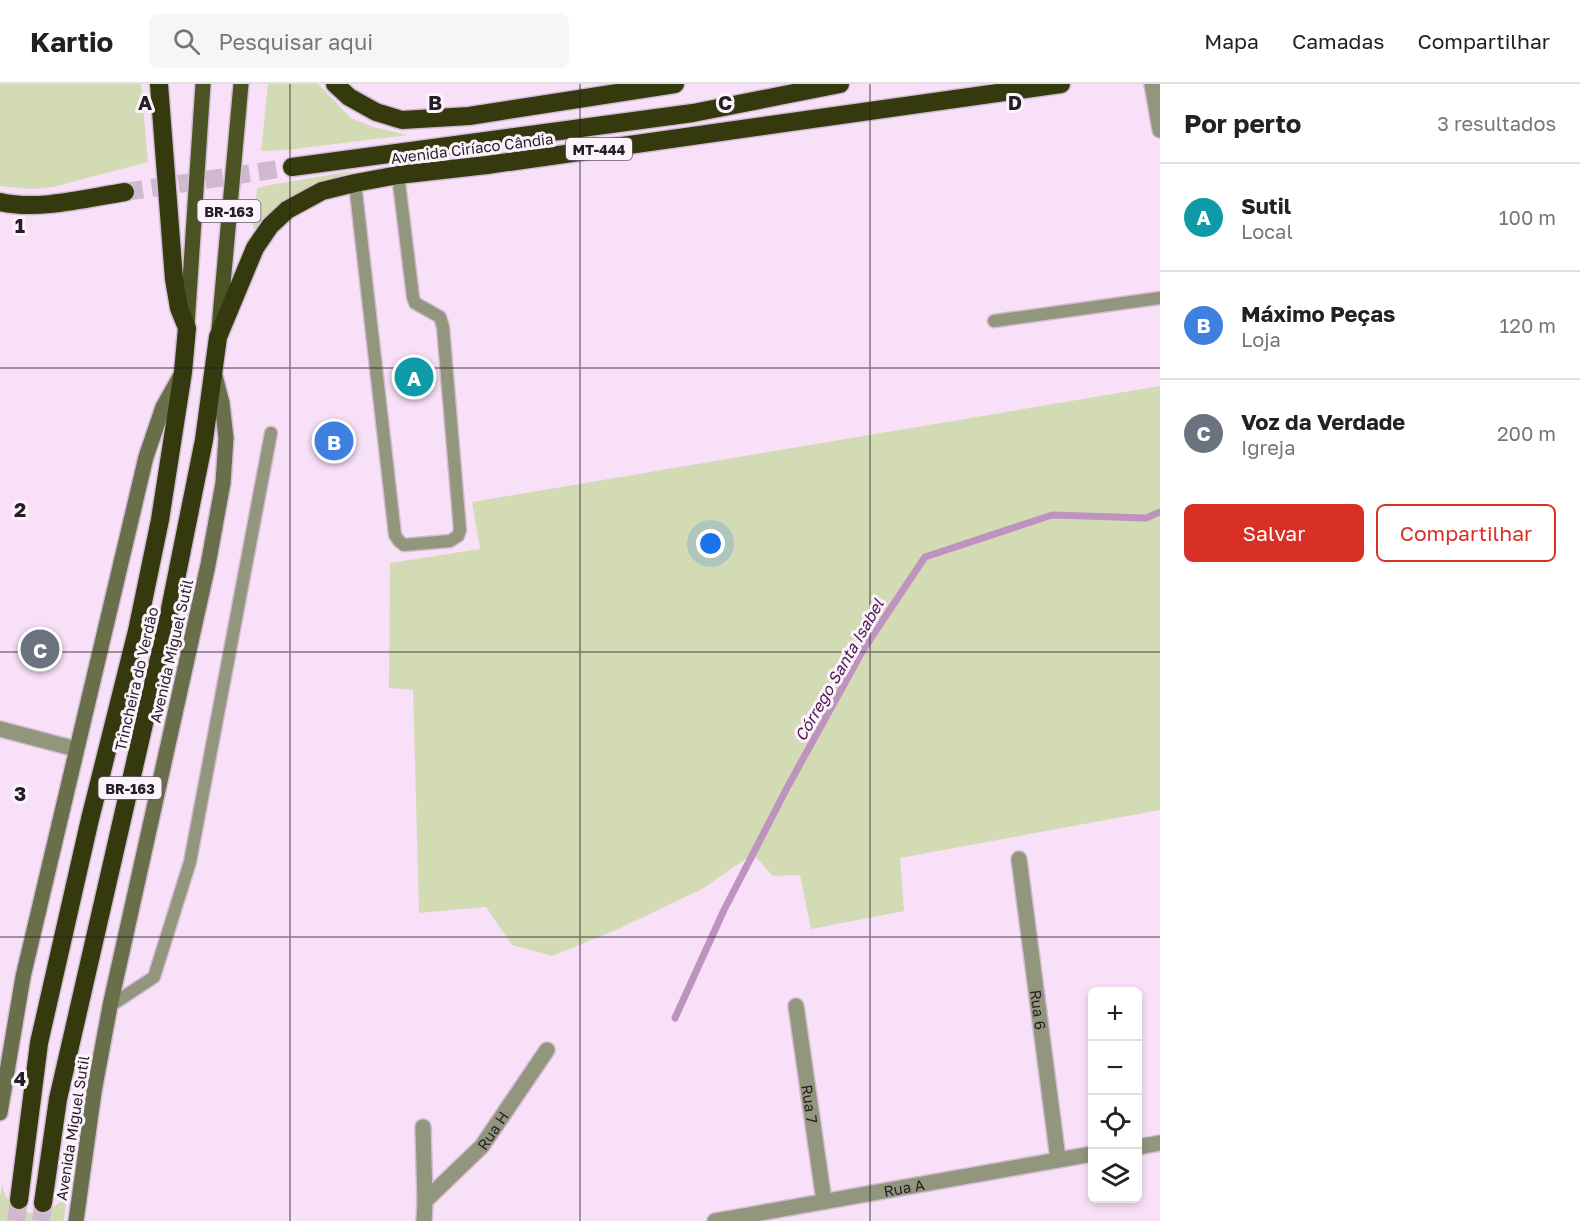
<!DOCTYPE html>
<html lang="pt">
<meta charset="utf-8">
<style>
body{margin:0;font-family:"Golos Text",sans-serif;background:#f6f6f6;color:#222}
.controls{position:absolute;right:18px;bottom:18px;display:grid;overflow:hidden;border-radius:9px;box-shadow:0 3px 9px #0003}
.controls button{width:54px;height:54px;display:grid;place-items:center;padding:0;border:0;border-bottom:2px solid #e0e0e0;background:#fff;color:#222;font:30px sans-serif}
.you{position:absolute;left:711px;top:460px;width:21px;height:21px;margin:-15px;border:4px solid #fff;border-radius:50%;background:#1a73e8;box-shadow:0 0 0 9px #1a73e833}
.badge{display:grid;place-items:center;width:39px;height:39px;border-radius:50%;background:#d93025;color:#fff;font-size:20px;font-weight:700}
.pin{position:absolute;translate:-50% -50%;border:3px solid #fff;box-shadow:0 2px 6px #0006}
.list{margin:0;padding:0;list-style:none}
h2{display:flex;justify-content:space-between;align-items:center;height:78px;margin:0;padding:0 24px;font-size:26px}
h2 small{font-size:20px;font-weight:400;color:#767676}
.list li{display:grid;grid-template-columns:39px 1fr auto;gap:18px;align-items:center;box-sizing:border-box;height:108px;padding:0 24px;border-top:2px solid #e0e0e0}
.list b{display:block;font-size:22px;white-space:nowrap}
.list p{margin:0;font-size:20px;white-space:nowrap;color:#767676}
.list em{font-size:20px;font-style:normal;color:#767676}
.actions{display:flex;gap:12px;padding:18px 24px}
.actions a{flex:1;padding:14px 0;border:2px solid #d93025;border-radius:9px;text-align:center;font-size:21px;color:#d93025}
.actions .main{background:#d93025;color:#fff}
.icon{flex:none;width:33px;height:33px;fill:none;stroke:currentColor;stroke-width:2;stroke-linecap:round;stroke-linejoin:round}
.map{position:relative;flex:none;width:1160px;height:1137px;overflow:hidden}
header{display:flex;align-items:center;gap:36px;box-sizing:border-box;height:84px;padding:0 30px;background:#fff;border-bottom:2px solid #e0e0e0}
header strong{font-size:28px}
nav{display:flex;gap:33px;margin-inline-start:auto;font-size:21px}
.search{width:420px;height:54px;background:#f6f6f6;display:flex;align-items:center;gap:15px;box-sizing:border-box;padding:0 21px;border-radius:9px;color:#767676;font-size:22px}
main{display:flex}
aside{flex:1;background:#fff}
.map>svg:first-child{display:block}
.green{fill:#d3dbb4}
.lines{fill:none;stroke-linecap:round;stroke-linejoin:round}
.stream{stroke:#bf93c0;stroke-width:7}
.highway-tunnel{stroke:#ceb9cf;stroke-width:18;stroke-dasharray:18 9;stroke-linecap:butt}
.lane-casing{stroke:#d2bdd3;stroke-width:15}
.street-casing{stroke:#d2bdd3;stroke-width:18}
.secondary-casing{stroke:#d2bdd3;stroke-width:18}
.primary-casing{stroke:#d2bdd3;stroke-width:18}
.highway-casing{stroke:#d2bdd3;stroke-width:21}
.lane{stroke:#91967d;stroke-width:12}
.street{stroke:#91967d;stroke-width:15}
.secondary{stroke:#686f4a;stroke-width:15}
.primary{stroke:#4b5324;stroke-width:15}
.highway{stroke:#343a0d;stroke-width:18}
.grid{fill:none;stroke:#261e26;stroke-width:1.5;stroke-opacity:0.55}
.labels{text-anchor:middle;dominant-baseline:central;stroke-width:6;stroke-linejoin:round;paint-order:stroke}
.shield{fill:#fcf3fd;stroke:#665e66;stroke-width:1.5}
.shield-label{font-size:14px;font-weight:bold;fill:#261e26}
.street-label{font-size:15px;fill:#261e26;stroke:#fcf3fd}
.water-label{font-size:16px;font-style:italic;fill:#4d1850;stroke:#fcf3fd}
.grid-label{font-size:20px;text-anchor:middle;font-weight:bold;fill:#261e26;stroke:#fcf3fd;stroke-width:6;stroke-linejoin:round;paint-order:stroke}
</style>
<header>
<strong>Kartio</strong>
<div class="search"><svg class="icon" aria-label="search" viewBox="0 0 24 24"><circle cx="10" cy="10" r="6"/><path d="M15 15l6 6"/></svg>Pesquisar aqui</div>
<nav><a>Mapa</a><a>Camadas</a><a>Compartilhar</a></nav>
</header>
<main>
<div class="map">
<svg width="1160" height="1137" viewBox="0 0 1160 1137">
<rect width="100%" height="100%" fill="#f8e0f9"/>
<path class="green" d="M 0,0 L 141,0 L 148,78 L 53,103 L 31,105 L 0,102 Z
M 268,0 L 318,0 L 351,34 L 373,43 L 408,51 L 287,66 L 261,67 Z
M 359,86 C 319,97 281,112 255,145 L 253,143 L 257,105 L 264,102 Z
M 1160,302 L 1160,726 L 900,774 L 904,827 L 811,845 L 800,791 L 773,792 L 753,770 L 702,805 L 616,846 L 552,872 L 512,861 L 486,823 L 419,829 L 413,606 L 389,604 L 390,479 L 480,465 L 472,418 Z
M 2,1100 C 9,1136 48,1137 67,1110 L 64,1137 L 0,1137 L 0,1112 Z"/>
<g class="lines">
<path class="stream" d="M 675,934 L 724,826 L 788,702 L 863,566 L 925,473 L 1052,431 L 1146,434 L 1160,428"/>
<path class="highway-tunnel" d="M 125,108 L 292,83
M 16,1137 L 19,1116
M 41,1137 L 43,1119"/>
<g class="lane-casing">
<path id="lane" d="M 355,99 L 395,451 L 399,457 L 404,461 L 450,457 L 458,452 L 460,446 L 443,243 L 440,233 L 415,219 L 413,213 L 398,91
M 994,237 L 1160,214
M 110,922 L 154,893 L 190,778 L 271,349"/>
</g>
<g class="street-casing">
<g id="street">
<path d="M 1152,0 L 1160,46"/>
<path d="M 0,645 L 76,665"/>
<path id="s1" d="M 1019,775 L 1058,1075"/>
<path id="s2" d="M 796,922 L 824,1117"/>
<path d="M 423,1043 L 425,1117 L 424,1137"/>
<path d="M 1138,1063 L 1160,1059"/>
<path id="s3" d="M 425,1117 L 482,1062 L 547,966"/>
<path id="s4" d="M 715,1137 L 1092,1070"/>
</g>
</g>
<g class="secondary-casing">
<path id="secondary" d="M 0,1029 L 23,893 L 146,373 L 163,323 L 181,291
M 76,1137 L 94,1008 L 110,922 L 208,481 L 223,399 L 226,354 L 222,319 L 215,292"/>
</g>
<g class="primary-casing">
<path id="primary" d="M 187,242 L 203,0
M 219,244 L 241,0"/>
</g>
<g class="highway-casing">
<path id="highway" d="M 335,0 L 349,13 L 376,28 L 402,36 L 469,32 L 675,0
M 292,83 L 693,29 L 840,0
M 0,118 C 38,127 87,114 125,108
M 19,1116 L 39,959 L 90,735 L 137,547 L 160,436 L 183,288 L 187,244 L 179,224 L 174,195 L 159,0
M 43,1119 L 58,1015 L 168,535 L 204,356 L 218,253 L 255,164 L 270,142 L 287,126 L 322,107 L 355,99 L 398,91 L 487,81 L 1061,0"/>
</g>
<use href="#lane" class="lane"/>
<use href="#street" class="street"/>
<use href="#secondary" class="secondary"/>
<use href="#primary" class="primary"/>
<use href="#highway" class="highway"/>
</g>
<path class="grid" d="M 290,0 L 290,1137M 580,0 L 580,1137M 870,0 L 870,1137M 0,284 L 1160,284M 0,568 L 1160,568M 0,853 L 1160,853"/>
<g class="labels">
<g class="shield">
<rect x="566" y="54" width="66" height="22" rx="4.5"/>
<rect x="197.5" y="116" width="63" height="22" rx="4.5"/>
<rect x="98.5" y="693" width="63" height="22" rx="4.5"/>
</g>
<g class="shield-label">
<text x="599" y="65">MT-444</text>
<text x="229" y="127">BR-163</text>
<text x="130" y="704">BR-163</text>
</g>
<g class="street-label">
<text transform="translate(472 64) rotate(-7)">Avenida Ciríaco Cândia</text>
<text transform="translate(171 567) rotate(-77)">Avenida Miguel Sutil</text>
<text transform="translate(136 595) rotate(-77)">Trincheira do Verdão</text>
<text stroke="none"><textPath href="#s1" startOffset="152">Rua 6</textPath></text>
<text stroke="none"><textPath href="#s2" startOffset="99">Rua 7</textPath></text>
<text transform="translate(72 1044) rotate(-81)">Avenida Miguel Sutil</text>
<text stroke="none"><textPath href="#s3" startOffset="98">Rua H</textPath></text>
<text stroke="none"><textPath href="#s4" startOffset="192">Rua A</textPath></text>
</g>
<g class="water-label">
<text transform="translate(839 586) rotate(-60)">Córrego Santa Isabel</text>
</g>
</g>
<g class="grid-label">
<text x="145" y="26">A</text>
<text x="435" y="26">B</text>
<text x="725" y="26">C</text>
<text x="1015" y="26">D</text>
<text x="20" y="149">1</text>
<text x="20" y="433">2</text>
<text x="20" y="717">3</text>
<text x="20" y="1002">4</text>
</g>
</svg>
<div class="controls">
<button>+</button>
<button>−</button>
<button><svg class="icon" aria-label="locate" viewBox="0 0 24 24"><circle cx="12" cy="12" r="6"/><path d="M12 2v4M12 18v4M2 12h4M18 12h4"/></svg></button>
<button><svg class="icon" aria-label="layers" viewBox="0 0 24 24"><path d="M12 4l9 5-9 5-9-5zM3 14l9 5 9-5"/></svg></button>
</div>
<div class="you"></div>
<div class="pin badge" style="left:414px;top:293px;background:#0f9aa8">A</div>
<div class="pin badge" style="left:334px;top:357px;background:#3f7fe0">B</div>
<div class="pin badge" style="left:40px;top:565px;background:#6b7280">C</div>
</div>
<aside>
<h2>Por perto<small>3 resultados</small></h2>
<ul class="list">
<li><span class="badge" style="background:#0f9aa8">A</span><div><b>Sutil</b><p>Local</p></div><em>100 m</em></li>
<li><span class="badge" style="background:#3f7fe0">B</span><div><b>Máximo Peças</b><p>Loja</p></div><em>120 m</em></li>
<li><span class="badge" style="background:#6b7280">C</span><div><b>Voz da Verdade</b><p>Igreja</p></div><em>200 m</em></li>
</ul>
<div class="actions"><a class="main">Salvar</a><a>Compartilhar</a></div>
</aside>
</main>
